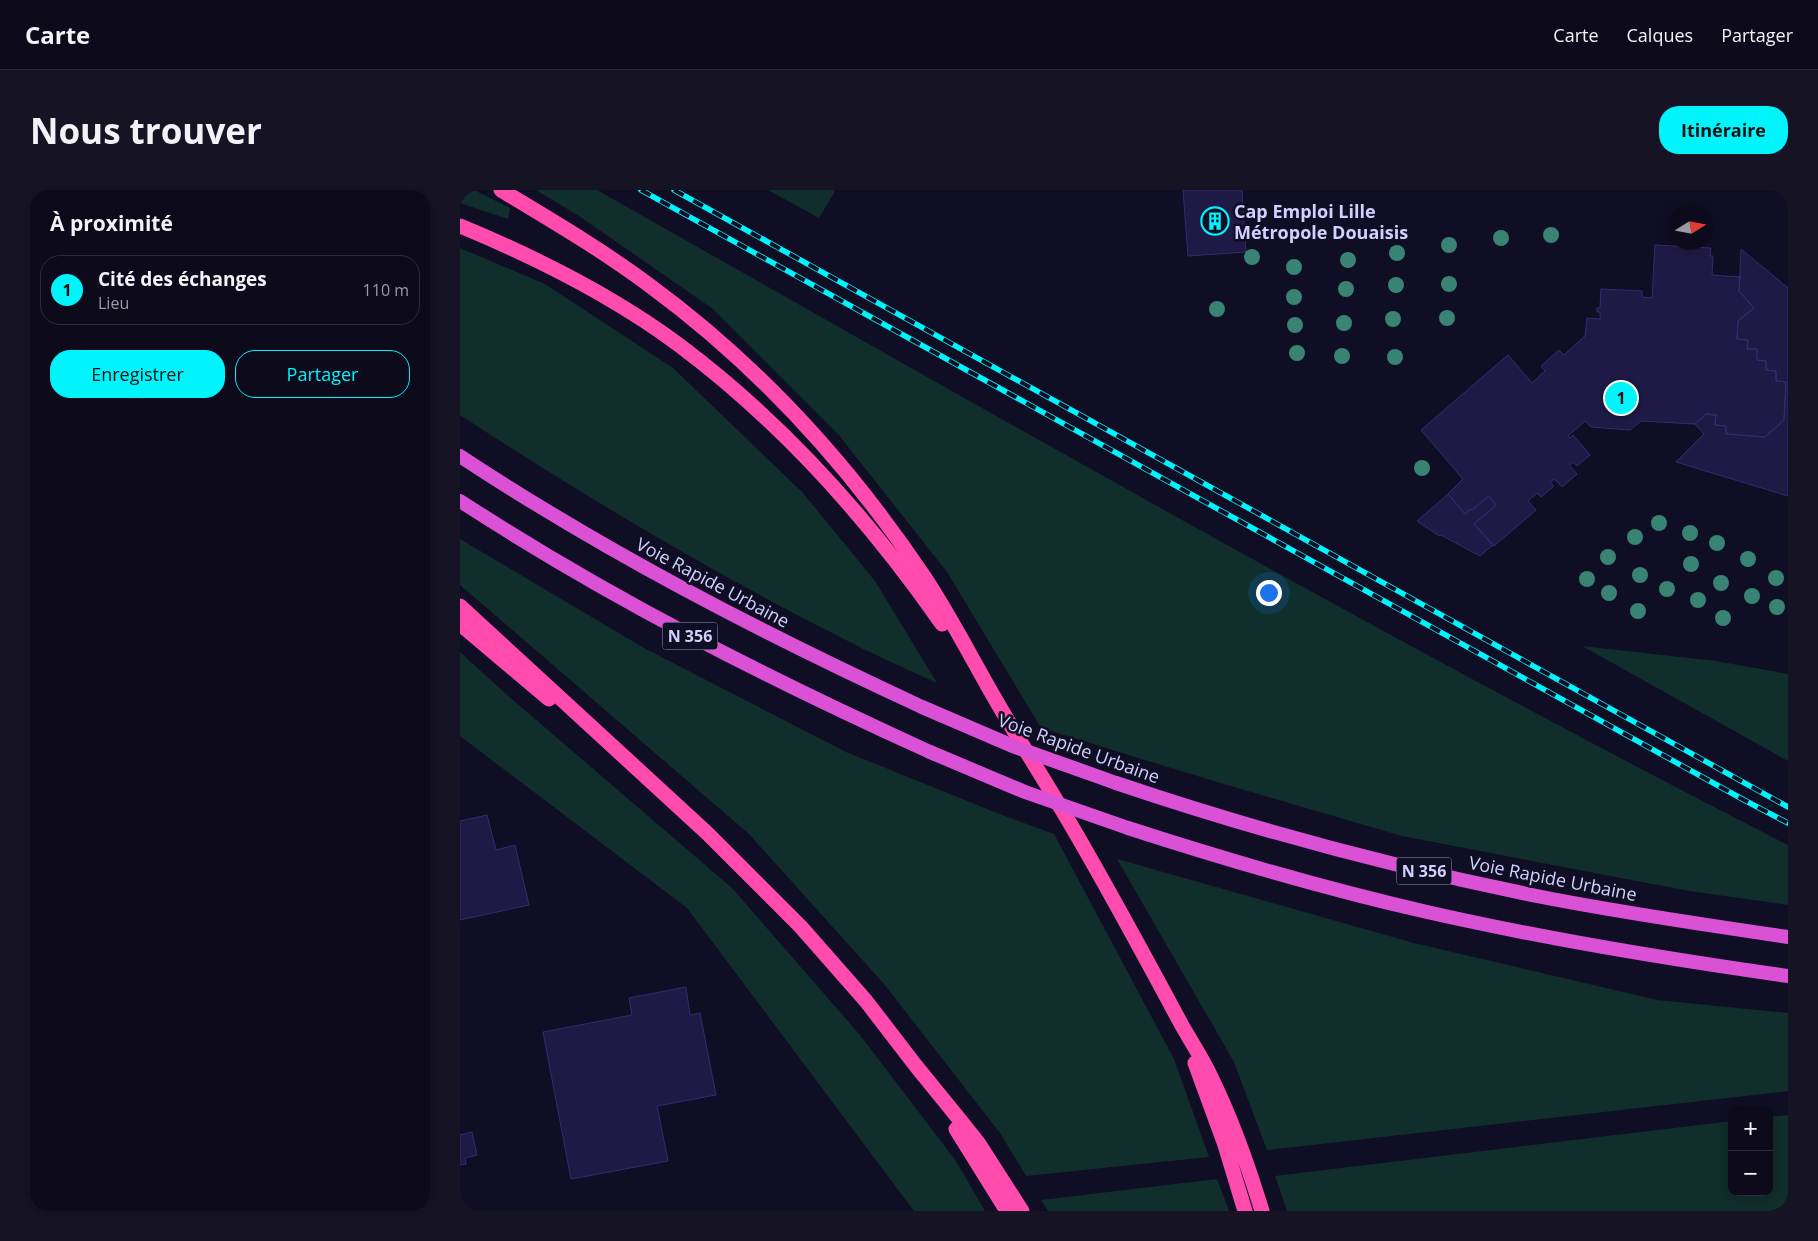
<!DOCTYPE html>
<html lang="fr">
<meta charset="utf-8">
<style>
body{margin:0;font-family:"Open Sans",sans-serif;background:#151324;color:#f1f3f6}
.controls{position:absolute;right:15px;bottom:15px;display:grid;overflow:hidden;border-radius:10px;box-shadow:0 2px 12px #0003}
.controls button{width:45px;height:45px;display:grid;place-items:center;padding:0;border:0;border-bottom:1px solid #2c2b3a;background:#0c0a1b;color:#f1f3f6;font:25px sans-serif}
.compass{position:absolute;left:1208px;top:15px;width:45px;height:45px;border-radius:50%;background:#0c0a1b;box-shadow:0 2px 12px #0003;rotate:79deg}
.you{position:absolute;left:808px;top:402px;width:18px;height:18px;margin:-12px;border:4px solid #fff;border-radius:50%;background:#1a73e8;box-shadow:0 0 0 8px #1a73e833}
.badge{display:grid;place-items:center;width:32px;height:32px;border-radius:50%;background:#00f4fb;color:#111;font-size:16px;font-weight:700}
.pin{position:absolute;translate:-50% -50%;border:2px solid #fff;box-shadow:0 1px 5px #0006}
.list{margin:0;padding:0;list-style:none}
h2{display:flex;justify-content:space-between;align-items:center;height:65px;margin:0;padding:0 20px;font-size:21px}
h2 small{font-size:16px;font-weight:400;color:#9a9aa3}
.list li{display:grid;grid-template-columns:32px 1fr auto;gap:15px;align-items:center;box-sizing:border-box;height:70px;margin:0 10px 10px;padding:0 10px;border:1px solid #2c2b3a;border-radius:20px}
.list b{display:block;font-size:19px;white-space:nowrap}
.list p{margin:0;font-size:16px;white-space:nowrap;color:#9a9aa3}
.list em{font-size:16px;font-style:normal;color:#9a9aa3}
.actions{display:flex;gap:10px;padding:15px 20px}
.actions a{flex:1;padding:11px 0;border:1px solid #00f4fb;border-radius:20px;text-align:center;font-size:18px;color:#00f4fb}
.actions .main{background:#00f4fb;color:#111}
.map{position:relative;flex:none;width:1328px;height:1021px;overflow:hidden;border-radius:20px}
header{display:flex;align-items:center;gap:30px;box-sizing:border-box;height:70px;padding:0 25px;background:#0c0a1b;border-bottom:1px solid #2c2b3a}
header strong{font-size:24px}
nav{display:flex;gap:28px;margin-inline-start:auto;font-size:18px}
.intro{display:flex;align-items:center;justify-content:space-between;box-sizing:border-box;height:120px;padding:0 30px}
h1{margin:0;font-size:35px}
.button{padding:12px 22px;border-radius:20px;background:#00f4fb;color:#111;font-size:18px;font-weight:700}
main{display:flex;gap:30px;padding:0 30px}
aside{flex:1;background:#0c0a1b;border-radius:20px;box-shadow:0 2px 12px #0003}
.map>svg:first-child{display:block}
.green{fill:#102e2b}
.building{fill:#1f1945;stroke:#342b71}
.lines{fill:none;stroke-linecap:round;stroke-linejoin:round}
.trunk{stroke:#da51d6;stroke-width:14}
.motorway{stroke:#ff4bae;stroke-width:15}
.rail-casing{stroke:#00f4fb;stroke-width:5.5}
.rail{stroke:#100e24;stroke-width:4;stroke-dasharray:11;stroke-linecap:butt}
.trunk-bridge{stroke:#da51d6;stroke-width:14}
.tree{fill:#398374}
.labels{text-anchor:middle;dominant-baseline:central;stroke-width:5;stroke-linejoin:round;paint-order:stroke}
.shield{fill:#100e24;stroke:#9896bd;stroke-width:1}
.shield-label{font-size:16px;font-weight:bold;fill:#d2d0ff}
.poi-label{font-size:18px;font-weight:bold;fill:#d2d0ff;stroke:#100e24;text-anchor:start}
.street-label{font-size:18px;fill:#d2d0ff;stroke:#100e24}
</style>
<header>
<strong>Carte</strong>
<nav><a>Carte</a><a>Calques</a><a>Partager</a></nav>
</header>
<div class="intro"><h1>Nous trouver</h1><a class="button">Itinéraire</a></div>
<main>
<aside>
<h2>À proximité<small></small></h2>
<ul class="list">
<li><span class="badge">1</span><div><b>Cité des échanges</b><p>Lieu</p></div><em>110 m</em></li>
</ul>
<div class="actions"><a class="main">Enregistrer</a><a>Partager</a></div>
</aside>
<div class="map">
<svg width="1328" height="1021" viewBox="0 0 1328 1021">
<rect width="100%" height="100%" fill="#100e24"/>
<path class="green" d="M 0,0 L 14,0 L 50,18 L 48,29 L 0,13 Z
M 76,0 L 137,0 C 531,223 925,449 1328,655 L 1328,715 L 1229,701 L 942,646 L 747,589 L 581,538 L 487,382 L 378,244 L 253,119 L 119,26 Z
M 308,0 L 374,0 L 374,3 L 359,28 Z
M 0,58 L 85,94 L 213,178 L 343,303 L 415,391 L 477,493 C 444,478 410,463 378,446 C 248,380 122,305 0,225 Z
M 0,349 L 184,458 L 386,562 L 542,625 L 594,644 L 714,869 L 749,967 L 566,986 L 540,943 L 424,794 L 289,644 L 0,395 Z
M 1122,456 L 1256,471 L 1328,484 L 1328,571 Z
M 0,462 L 46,504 L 272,698 L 400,845 L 496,971 L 525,1021 L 454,1021 L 227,718 L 0,546 Z
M 657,669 L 954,753 L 1197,810 L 1328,823 L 1328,901 L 807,960 L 774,872 Z
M 1328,925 L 1328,1021 L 827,1021 L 815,986 L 1272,931 L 1272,1002 L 1309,1002 L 1309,927 Z
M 757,989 L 769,1021 L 588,1021 L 581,1010 Z"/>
<path class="building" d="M 723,0 L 782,0 L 786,62 L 728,66 Z
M 1195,55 L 1251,58 L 1250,66 L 1253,66 L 1252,85 L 1280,87 L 1279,101 L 1294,118 L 1278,131 L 1277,149 L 1288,150 L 1287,159 L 1297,159 L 1297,170 L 1306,171 L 1306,180 L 1316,181 L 1316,191 L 1326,192 L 1324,230 L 1305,247 L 1266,244 L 1266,236 L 1255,235 L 1256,225 L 1246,224 L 1235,234 L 1181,231 L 1170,240 L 1131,237 L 1125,231 L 1108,246 L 1110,248 L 1113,245 L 1130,265 L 1117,276 L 1113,272 L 1109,275 L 1117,284 L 1102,297 L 1094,289 L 1090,292 L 1094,296 L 1081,307 L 1077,303 L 1068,311 L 1076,320 L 1034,356 L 1014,334 L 1036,315 L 1029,306 L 1012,320 L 1011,319 L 1005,324 L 988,304 L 1003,289 L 961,240 L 1048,165 L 1072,193 L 1085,181 L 1081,176 L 1099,160 L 1104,165 L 1125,146 L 1127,128 L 1140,129 L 1140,122 L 1137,122 L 1137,118 L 1140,118 L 1141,99 L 1182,101 L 1182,107 L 1192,108 Z
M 1281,59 L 1328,98 L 1328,306 L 1216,272 L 1244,244 L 1235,234 L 1246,224 L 1256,225 L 1255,235 L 1266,236 L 1266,244 L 1305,247 L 1324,230 L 1326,192 L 1316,191 L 1316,181 L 1306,180 L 1306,171 L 1297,170 L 1297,159 L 1287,159 L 1288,150 L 1277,149 L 1278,131 L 1294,118 L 1279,101 Z
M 988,304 L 1005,324 L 1011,319 L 1012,320 L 1029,306 L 1036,315 L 1014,334 L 1033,355 L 1020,366 L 981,345 L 979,346 L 957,331 Z
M 27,625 L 36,660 L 55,655 L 69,715 L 0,730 L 0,631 Z
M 226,797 L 230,825 L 240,823 L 256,905 L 197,916 L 208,971 L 111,989 L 83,842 L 172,825 L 169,808 Z
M 12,942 L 17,965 L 5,968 L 6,974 L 0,975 L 0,945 Z"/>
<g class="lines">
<path class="trunk" d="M 0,266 C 147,363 302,443 462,517
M 0,311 C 151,409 307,488 470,562
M 656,593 C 795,640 937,678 1082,707 C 1163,723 1246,735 1328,747
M 668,638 C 767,670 866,699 967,722 C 1086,749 1207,769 1328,786"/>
<path class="motorway" d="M 41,0 C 91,30 142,60 189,95 C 298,175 390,276 465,388 C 490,426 511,467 534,507 C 558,549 584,589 608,630 C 647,696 683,763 719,830 C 729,849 742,867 751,887 C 772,930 788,975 802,1021
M 0,36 C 75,67 153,106 219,155 C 322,232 408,328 482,434
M 0,416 L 247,643 L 341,737 L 406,811 L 456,876 L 504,935 L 519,954 L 562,1021
M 0,434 L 89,509
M 735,873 L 765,955 L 785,1021
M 496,939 L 547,1021"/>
<g class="rail-casing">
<path id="rail" d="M 181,0 L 1284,610 L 1328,633
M 214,0 L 1328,617"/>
</g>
<use href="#rail" class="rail"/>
<path class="trunk-bridge" d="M 462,517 L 555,557 L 656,593
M 470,562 L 565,602 L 668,638"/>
</g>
<g class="tree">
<circle cx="1091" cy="45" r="8"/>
<circle cx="1041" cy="48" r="8"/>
<circle cx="989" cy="55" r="8"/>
<circle cx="937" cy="63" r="8"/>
<circle cx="792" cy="67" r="8"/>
<circle cx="888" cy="70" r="8"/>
<circle cx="834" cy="77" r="8"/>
<circle cx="989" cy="94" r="8"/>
<circle cx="936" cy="95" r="8"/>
<circle cx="886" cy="99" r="8"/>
<circle cx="834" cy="107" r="8"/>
<circle cx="757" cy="119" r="8"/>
<circle cx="987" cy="128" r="8"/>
<circle cx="933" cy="129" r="8"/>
<circle cx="884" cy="133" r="8"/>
<circle cx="835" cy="135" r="8"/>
<circle cx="837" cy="163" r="8"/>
<circle cx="882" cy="166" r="8"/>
<circle cx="935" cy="167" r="8"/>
<circle cx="962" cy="278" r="8"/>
<circle cx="1199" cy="333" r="8"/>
<circle cx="1230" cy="343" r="8"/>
<circle cx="1175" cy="347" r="8"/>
<circle cx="1257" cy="353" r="8"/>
<circle cx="1148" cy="367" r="8"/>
<circle cx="1288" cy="369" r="8"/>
<circle cx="1231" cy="374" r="8"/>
<circle cx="1180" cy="385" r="8"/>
<circle cx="1316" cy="388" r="8"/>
<circle cx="1127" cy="389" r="8"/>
<circle cx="1261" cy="393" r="8"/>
<circle cx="1207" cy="399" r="8"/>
<circle cx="1149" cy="403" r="8"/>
<circle cx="1292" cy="406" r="8"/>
<circle cx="1238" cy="410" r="8"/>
<circle cx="1317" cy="417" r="8"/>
<circle cx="1178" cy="421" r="8"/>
<circle cx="1263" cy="428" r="8"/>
</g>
<defs>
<g id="building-ring" transform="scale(1.4375)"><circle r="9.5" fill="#100e24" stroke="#00f4fb" stroke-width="1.5"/><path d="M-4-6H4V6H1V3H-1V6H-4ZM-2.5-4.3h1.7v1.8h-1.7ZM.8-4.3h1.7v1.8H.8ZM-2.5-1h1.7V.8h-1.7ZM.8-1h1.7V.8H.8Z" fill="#00f4fb"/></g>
</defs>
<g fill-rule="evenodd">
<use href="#building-ring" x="755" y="31"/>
</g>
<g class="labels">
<g class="shield">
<rect x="202.5" y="432.5" width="55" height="27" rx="4"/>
<rect x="936.5" y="667.5" width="55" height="27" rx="4"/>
</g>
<g class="shield-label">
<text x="230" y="446">N 356</text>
<text x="964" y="681">N 356</text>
</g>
<g class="poi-label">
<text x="774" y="21">Cap Emploi Lille<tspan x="774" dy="21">Métropole Douaisis</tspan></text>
</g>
<g class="street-label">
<text transform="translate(253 392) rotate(28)">Voie Rapide Urbaine</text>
<text transform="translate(619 558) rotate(20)">Voie Rapide Urbaine</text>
<text transform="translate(1093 688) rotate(11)">Voie Rapide Urbaine</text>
</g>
</g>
</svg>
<div class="controls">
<button>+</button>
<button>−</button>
</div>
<svg class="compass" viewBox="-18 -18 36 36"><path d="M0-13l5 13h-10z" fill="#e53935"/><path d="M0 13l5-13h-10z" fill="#9a9aa3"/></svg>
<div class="you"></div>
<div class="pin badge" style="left:1161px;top:208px">1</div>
</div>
</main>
